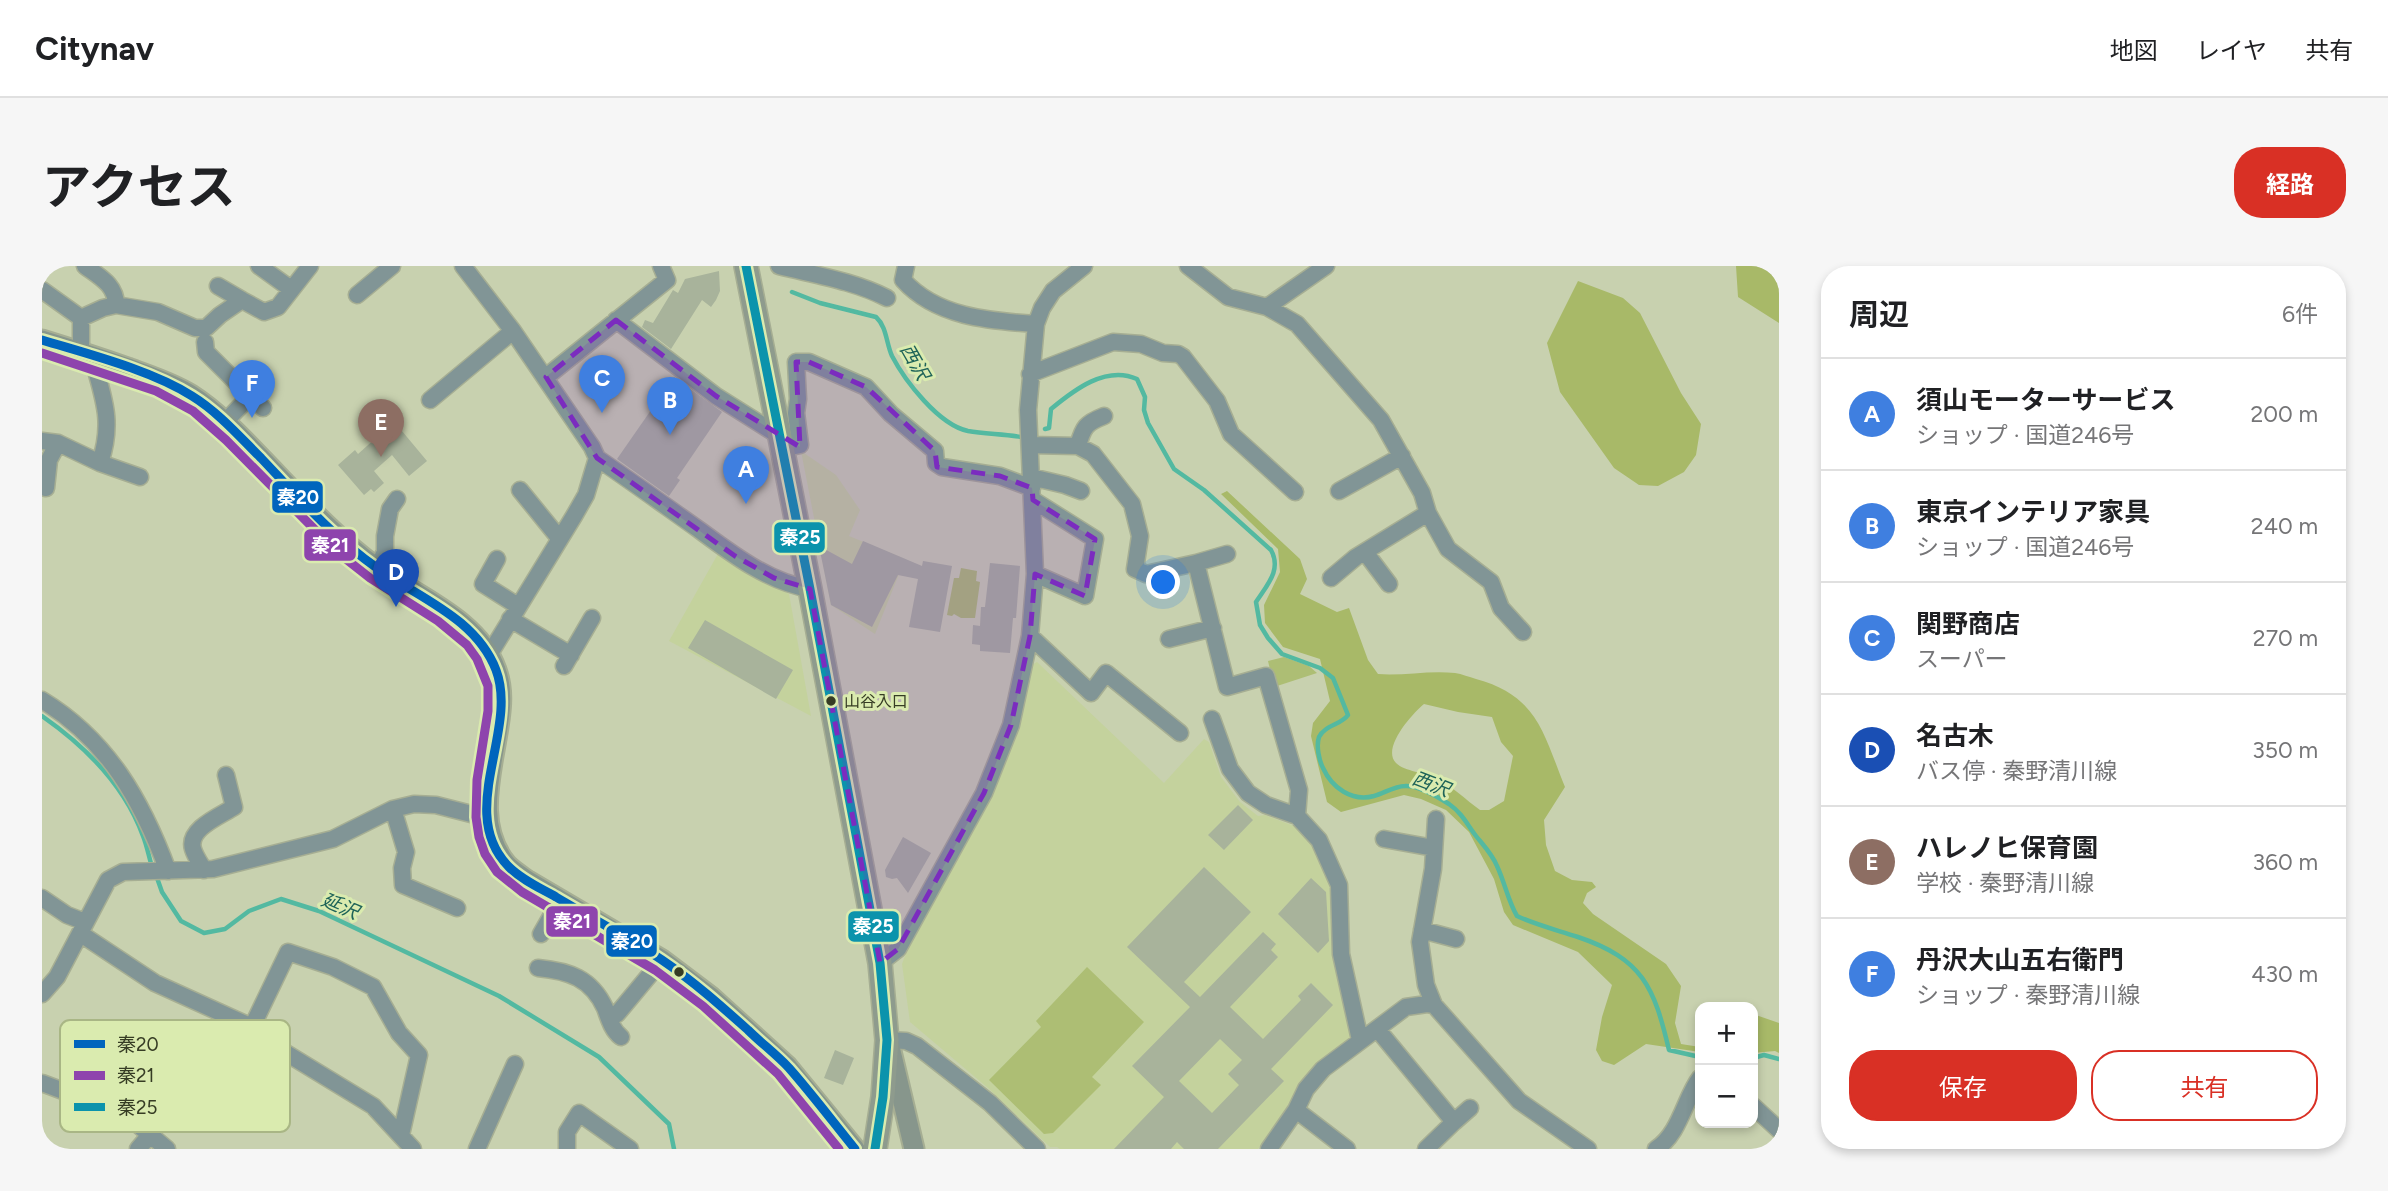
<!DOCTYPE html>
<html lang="ja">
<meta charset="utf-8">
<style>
body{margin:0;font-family:Figtree,"Noto Sans JP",sans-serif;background:#f6f6f6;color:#202124}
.controls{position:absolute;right:21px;bottom:21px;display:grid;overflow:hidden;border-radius:14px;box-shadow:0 4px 10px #0003}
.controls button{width:63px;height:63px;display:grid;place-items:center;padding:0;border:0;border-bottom:2px solid #e0e0e0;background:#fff;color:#202124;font:35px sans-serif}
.you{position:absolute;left:1122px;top:317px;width:24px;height:24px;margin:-18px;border:5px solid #fff;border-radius:50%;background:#1a73e8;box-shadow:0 0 0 10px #1a73e833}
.badge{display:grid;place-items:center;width:46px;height:46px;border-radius:50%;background:#d93025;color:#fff;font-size:23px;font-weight:700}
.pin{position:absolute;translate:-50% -58px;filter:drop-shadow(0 2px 4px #0008)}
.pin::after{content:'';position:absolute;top:37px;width:24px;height:21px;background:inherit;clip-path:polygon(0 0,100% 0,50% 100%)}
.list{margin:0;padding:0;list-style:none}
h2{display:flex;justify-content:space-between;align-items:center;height:91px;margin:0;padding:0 28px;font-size:30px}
h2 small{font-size:23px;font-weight:400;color:#757577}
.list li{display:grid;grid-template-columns:46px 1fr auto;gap:21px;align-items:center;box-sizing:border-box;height:112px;padding:0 28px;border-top:2px solid #e0e0e0}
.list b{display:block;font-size:26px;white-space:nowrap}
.list p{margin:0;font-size:23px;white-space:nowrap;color:#757577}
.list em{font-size:23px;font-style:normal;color:#757577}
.actions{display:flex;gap:14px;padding:21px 28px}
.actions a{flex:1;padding:16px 0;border:2px solid #d93025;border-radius:28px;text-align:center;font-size:24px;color:#d93025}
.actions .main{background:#d93025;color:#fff}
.map{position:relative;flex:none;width:1737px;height:883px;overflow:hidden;border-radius:28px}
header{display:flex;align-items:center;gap:42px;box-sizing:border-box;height:98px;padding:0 35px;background:#fff;border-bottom:2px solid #e0e0e0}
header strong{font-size:33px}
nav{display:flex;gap:38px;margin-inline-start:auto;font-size:24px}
.intro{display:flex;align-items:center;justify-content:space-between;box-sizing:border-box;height:168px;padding:0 42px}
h1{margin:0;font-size:49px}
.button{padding:18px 32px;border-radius:28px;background:#d93025;color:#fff;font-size:24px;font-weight:700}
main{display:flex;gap:42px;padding:0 42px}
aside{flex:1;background:#fff;border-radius:28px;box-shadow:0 4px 10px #0003}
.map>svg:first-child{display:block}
.built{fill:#c4d29d}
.green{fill:#adbe74}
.forest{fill:#a8b968;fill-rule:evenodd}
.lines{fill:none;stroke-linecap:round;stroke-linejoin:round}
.stream{stroke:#53b9a1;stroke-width:4.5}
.building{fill:#a8b39b;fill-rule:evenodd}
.minor-casing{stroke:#a6ae93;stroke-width:19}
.major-casing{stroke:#a6ae93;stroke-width:23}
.highway-casing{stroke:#a6ae93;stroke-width:26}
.minor{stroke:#819596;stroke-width:16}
.major{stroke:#87968c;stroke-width:19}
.highway{stroke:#8e9b8d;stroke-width:23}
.bus-1-casing{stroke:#daebaf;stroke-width:14}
.bus-2-casing{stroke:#daebaf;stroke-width:14}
.bus-3-casing{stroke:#daebaf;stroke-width:14}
.bus-1{stroke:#0065bd;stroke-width:9}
.bus-2{stroke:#8e44ad;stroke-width:9}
.bus-3{stroke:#0b93ac;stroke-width:9}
.marked{fill:#7b2cbf;fill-opacity:0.2;stroke:#7b2cbf;stroke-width:5;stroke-dasharray:14 9;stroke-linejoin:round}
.bus-dot{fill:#363c24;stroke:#daebaf;stroke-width:2.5}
.labels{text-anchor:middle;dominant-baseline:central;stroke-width:6;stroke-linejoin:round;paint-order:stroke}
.bus-label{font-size:16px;fill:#363c24;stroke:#daebaf;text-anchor:start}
.water-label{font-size:19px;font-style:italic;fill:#1e6358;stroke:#daebaf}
.key{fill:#daebaf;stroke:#a9b685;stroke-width:2}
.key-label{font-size:19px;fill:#363c24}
.line-badge{stroke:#daebaf;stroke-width:2.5}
.badge-label{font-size:19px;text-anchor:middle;font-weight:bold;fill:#fff}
</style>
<header>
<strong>Citynav</strong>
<nav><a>地図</a><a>レイヤ</a><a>共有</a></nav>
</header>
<div class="intro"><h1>アクセス</h1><a class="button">経路</a></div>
<main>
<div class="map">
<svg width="1737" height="883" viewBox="0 0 1737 883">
<rect width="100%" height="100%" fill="#c8d1af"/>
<path class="built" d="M 759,185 L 794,209 L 818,244 L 807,270 L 863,293 L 833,368 L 789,339 Z
M 677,286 L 697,300 L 747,328 L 769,450 L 627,375 Z
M 995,396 L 1122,517 L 1162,473 L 1167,476 L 1179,511 L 1198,536 L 1216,550 L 1223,549 L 1255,561 L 1270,578 L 1289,621 L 1312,771 L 1257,820 L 1237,855 L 1216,883 L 1018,883 L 1015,881 L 1008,881 L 946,822 L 868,756 L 860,698 L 872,666 L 952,520 L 988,400 Z"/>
<path class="green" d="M 919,302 L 935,305 L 934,315 L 938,316 L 933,352 L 919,352 L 912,348 L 910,350 L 905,349 L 912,312 L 917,312 Z
M 1242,391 L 1267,400 L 1275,407 L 1232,421 L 1226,395 Z
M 1045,701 L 1102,756 L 1050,811 L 1059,819 L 1011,867 L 1002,868 L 947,814 L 999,761 L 994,755 Z"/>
<path class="forest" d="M 1694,0 L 1737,0 L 1737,57 L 1696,31 Z
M 1536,15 L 1581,32 L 1598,47 L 1639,127 L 1659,158 L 1654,189 L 1642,206 L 1616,220 L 1597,219 L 1572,202 L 1518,126 L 1505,77 Z
M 1185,225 L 1258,293 L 1265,313 L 1258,328 L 1295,346 L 1307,342 L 1326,394 L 1336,408 C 1361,410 1388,404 1413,407 C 1420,408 1427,411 1434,413 C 1496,430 1501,467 1523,521 L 1502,554 L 1504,579 L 1513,605 L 1530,614 L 1550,616 L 1554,621 L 1545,627 L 1541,637 L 1551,648 L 1624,698 L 1639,720 L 1633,757 L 1639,778 L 1658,781 L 1658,786 L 1604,778 L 1572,799 L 1560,795 L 1554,784 L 1560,751 L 1570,719 L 1536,686 L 1471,659 L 1462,646 L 1452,613 L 1427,566 L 1404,544 L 1379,533 L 1362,529 L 1299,546 L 1285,536 L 1269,470 L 1271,457 L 1288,435 L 1278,393 L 1241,381 L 1223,357 L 1222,339 L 1238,306 L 1236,283 L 1179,228 ZM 1382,438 L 1416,446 L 1450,451 L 1459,476 L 1471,490 L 1462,535 L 1447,544 L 1438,544 C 1424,534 1410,520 1394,512 C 1383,506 1363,506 1354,497 C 1339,482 1371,447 1382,438 Z
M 1711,748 L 1737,757 L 1737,787 L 1733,785 L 1711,787 Z"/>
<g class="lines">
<path class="stream" d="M 750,26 L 778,37 L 834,51 C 845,61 844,77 850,90 C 863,115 897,159 926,165 C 943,168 962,168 979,171
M 1003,163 L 1007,162 L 1009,143 C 1032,124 1064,99 1095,113 L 1103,131 L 1102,144 L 1106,157 L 1132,203 L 1162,224 L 1229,284 C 1240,304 1225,319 1214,336 L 1218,359 L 1226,372 L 1240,388 L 1278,402 L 1291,412 L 1306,449 C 1299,459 1283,459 1277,471 C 1274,480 1277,494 1281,502 C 1290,522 1310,536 1332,530 C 1342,527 1353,520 1363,520 C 1376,519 1396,531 1407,538 C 1421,548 1424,557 1434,570 C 1442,580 1450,588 1455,600 C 1463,617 1466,635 1475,650 C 1494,659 1515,664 1536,671 C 1601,693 1612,721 1627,784 L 1658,791
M 0,450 C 43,480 83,520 101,570 C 105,580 107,591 110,601
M 114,609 L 120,626 L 139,655 L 162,667 L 183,663 L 207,645 L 239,633 L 277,645 L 457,730 L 557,791 L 627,858 L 632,883
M 1711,792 L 1722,789 L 1737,793"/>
</g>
<path class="building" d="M 677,5 L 678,25 L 674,34 L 669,41 L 660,34 L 629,83 L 600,61 L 603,54 L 611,57 L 631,24 L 636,27 L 643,13 Z
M 632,111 L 680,146 L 635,212 L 638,214 L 627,230 L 575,193 Z
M 340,141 L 385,195 L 367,210 L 350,189 L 332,205 L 342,217 L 332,226 L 329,223 L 322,229 L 296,199 L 313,184 L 316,188 L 335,171 L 322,156 Z
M 821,275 L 880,300 L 881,295 L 910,300 L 898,366 L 867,361 L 876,313 L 856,309 L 830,361 L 789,339 L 777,280 L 810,298 Z
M 948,297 L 978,300 L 974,352 L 971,352 L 968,387 L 938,385 L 938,379 L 930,378 L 931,359 L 938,360 L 939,341 L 943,341 Z
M 663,354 L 751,404 L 734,433 L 646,382 Z
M 1196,539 L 1211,554 L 1182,584 L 1166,569 Z
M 861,571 L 889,587 L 866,627 L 855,612 L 850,613 L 844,611 L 843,604 Z
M 1162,601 L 1209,646 L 1142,716 L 1158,731 L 1221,666 L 1234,678 L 1229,684 L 1236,691 L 1188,741 L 1221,773 L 1259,734 L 1256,730 L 1269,717 L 1291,739 L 1229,803 L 1242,815 L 1176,883 L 1142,883 L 1135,876 L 1129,883 L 1072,883 L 1122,831 L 1090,800 L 1148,741 L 1085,681 ZM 1178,773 L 1200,794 L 1186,808 L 1197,819 L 1170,847 L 1137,815 Z
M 1269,612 L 1284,626 L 1287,675 L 1276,687 L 1236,648 Z
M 793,784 L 812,792 L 801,819 L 782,812 Z"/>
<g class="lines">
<g class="minor-casing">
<path id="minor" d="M 43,0 C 58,11 74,19 74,39
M 217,0 L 249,23
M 421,0 L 471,65 L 550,181 L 555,192 C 589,215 622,239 656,263 C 690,288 726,316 768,323
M 737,0 C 773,9 812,15 845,32
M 864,0 L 861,14 C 894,51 947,55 994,58
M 1146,0 L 1186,31 L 1225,41 L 1255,58 L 1339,154 L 1380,227 L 1386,247 L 1406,283 L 1449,316 L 1459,342 L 1481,366
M 176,20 L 200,34
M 0,24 L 39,52 L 39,85
M 315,29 L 350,0
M 1225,41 L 1284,0
M 39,52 L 61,42 L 74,39 L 116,46 L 153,62 L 164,62 L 178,49 L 200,34 L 222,46 L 236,41 L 268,0
M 574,54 L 674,130 L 736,169
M 163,76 L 164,86 L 208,130 L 183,156
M 50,90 C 61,132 72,154 58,197
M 988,108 L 1071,76 L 1099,78 L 1121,87 L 1136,88 L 1141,91 L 1175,135 L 1189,168 L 1253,226
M 504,111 L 625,14 L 619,0
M 208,130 L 221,142
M 388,134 L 471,65
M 0,175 L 16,177 L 58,197 L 98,211
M 988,179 L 1036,180 L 1051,188 L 1090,238 L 1098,270 L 1093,303 L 1104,308 L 1154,297 L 1185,421 L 1224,410 L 1257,524 L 1255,550
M 1036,180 C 1041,161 1044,157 1062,150
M 739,183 L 758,179 L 754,147 L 756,133 L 754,96 L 767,96 L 824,121 L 849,148 L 893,185 L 894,197 L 900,201 L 958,210 L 990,222
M 989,211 L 1023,219 L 1039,225
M 4,222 L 7,194 L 16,177
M 478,224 L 517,272
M 1297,225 L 1360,190
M 991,234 L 1053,273 L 1043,330 L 993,308
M 1323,286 L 1347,318
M 455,293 L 441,318 L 476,340
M 1154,297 L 1185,288
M 335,302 L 343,286 L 343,270 L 348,243 L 355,233
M 1289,312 L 1314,291 L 1386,247
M 468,353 L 529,389
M 988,370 L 1049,427 L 1064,407 L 1138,467
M 1127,373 L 1171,362
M 447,389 L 532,250 L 544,229 L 555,192
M 522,400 L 550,352
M 0,434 C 66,474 100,535 126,605
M 1170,453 L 1188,503 L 1206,527 L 1224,539 L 1255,550 L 1277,574 L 1297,619 L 1299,688 L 1318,774
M 351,543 L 364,586 L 360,602 L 361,619 L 415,642
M 1342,573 L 1392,582
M 162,604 C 158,597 153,590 151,583 C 145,563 178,550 192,541 L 184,509
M 0,632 L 25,649 L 43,656
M 1380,664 L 1414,673
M 39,668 L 113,717 L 210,761 L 239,784 L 331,840 L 371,883
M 499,668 L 518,635
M 838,697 L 856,683 L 942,527 L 969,459 L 988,370 L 993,308 L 986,144 L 994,58 L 1000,42 L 1011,25 L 1042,0
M 496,702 C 527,705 549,712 563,742 C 567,753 570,764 579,771
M 0,728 L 15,711 L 66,614 L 81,606 L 171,603 L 291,573 L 351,543 L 372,538 L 394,539 L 445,552
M 1392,739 L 1384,719 L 1378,676 L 1391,603 L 1394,553
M 567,753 L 575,748 L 620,694
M 210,761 L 246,686 L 291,701 L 331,721 L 357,767 L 377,789 L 359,869
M 1336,764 L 1412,856 L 1384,883
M 845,774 L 864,775 L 875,780 L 948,837 L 995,883
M 0,817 L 53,837 L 94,857 L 125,883
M 1711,840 L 1737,864
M 1254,844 L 1305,883
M 1412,856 L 1428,842
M 96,883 L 108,869
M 435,883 L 473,798
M 525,883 L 525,866 L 537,847 L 588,883
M 1227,883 L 1254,844 L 1264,823 L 1281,803 L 1364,741 L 1385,738 L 1392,739 L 1477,835 L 1546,883
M 1614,883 C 1638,868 1643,831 1658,812"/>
</g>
<g class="major-casing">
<path id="major" d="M 0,74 C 29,83 57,92 86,102 C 107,110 130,117 149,129 C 174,145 196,168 216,189 C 254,228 291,270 335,302 C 375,331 437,354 454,404 C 461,423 459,442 456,461 C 449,507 432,560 465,599 C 471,605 479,610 486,615 L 620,694 L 669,731 L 745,800 L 813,883
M 848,781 L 872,883"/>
</g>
<g class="highway-casing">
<path id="highway" d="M 704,0 L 768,323 L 838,697 L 845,774 L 841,831 L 833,883"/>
</g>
<use href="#minor" class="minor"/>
<use href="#major" class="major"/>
<use href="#highway" class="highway"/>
<g class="bus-1-casing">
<path id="bus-1" d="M 0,74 C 46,88 109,104 150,130 C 176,146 197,170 219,192 C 255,230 291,271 335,302 C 377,332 434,352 454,404 C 477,464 413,547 467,601 C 480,614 498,622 514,631 C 549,652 586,671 620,694 C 651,715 678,739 706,764 C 719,777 734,788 747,802 C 770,828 791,856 813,883"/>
</g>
<g class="bus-2-casing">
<path id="bus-2" d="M 0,87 L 114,125 L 151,145 L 184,174 L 295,286 L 328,312 L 396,355 L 425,379 L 435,393 L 446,420 L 446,445 L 435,514 L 434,551 L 437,571 L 443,588 L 455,606 L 480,626 L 613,704 L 661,740 L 736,808 L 797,883"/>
</g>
<g class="bus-3-casing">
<path id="bus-3" d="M 704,0 L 768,323 L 838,697 L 845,774 L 841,831 L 833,883"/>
</g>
<use href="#bus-1" class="bus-1"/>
<use href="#bus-2" class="bus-2"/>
<use href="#bus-3" class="bus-3"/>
</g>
<path class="marked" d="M 574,54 L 674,130 L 758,181 L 754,96 L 767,96 L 824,121 L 893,185 L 895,201 L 958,210 L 990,222 L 991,234 L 1053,273 L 1043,330 L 993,308 L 988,370 L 969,459 L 942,527 L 856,683 L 838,697 L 768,323 L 732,312 L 693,290 L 555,192 L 504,111 Z"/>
<g class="bus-dot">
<circle cx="789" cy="435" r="6"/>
<circle cx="637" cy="706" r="6"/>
</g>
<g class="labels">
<g class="bus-label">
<text x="802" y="435">山谷入口</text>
</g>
<g class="water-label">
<text transform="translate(873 96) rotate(60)">西沢</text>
<text transform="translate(1389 518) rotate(21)">西沢</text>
<text transform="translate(298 640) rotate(23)">延沢</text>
</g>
</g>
<rect x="18" y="754" width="230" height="112" rx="10" class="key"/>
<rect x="32" y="774" width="31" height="8" fill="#0065bd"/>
<rect x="32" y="805" width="31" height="9" fill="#8e44ad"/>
<rect x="32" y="837" width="31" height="8" fill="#0b93ac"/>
<g class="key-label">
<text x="75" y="785">秦20</text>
<text x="75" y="816">秦21</text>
<text x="75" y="848">秦25</text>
</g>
<g class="line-badge">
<rect x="229" y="214" width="53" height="34" rx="7" fill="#0065bd"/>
<rect x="731" y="255" width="53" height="33" rx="7" fill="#0b93ac"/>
<rect x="261" y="262" width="54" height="34" rx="7" fill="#8e44ad"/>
<rect x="503" y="639" width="54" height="33" rx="7" fill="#8e44ad"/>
<rect x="805" y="644" width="53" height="33" rx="7" fill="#0b93ac"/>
<rect x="563" y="658" width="53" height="34" rx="7" fill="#0065bd"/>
</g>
<g class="badge-label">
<text x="256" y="238">秦20</text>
<text x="758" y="278">秦25</text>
<text x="288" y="286">秦21</text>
<text x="530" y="662">秦21</text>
<text x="831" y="667">秦25</text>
<text x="590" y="682">秦20</text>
</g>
</svg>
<div class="controls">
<button>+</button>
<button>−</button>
</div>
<div class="you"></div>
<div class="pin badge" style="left:704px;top:238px;background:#3f7fe0">A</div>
<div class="pin badge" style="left:628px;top:169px;background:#3f7fe0">B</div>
<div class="pin badge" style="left:560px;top:147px;background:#3f7fe0">C</div>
<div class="pin badge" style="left:354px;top:341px;background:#1a4fb4">D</div>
<div class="pin badge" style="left:339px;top:191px;background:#8d6e63">E</div>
<div class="pin badge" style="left:210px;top:152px;background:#3f7fe0">F</div>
</div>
<aside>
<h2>周辺<small>6件</small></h2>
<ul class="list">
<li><span class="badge" style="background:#3f7fe0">A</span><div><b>須山モーターサービス</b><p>ショップ · 国道246号</p></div><em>200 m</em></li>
<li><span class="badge" style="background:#3f7fe0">B</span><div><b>東京インテリア家具</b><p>ショップ · 国道246号</p></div><em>240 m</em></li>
<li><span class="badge" style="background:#3f7fe0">C</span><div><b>関野商店</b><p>スーパー</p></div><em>270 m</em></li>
<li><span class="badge" style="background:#1a4fb4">D</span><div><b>名古木</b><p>バス停 · 秦野清川線</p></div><em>350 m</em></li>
<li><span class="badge" style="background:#8d6e63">E</span><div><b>ハレノヒ保育園</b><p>学校 · 秦野清川線</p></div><em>360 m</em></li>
<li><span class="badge" style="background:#3f7fe0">F</span><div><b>丹沢大山五右衛門</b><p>ショップ · 秦野清川線</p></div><em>430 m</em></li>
</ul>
<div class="actions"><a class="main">保存</a><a>共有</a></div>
</aside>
</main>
